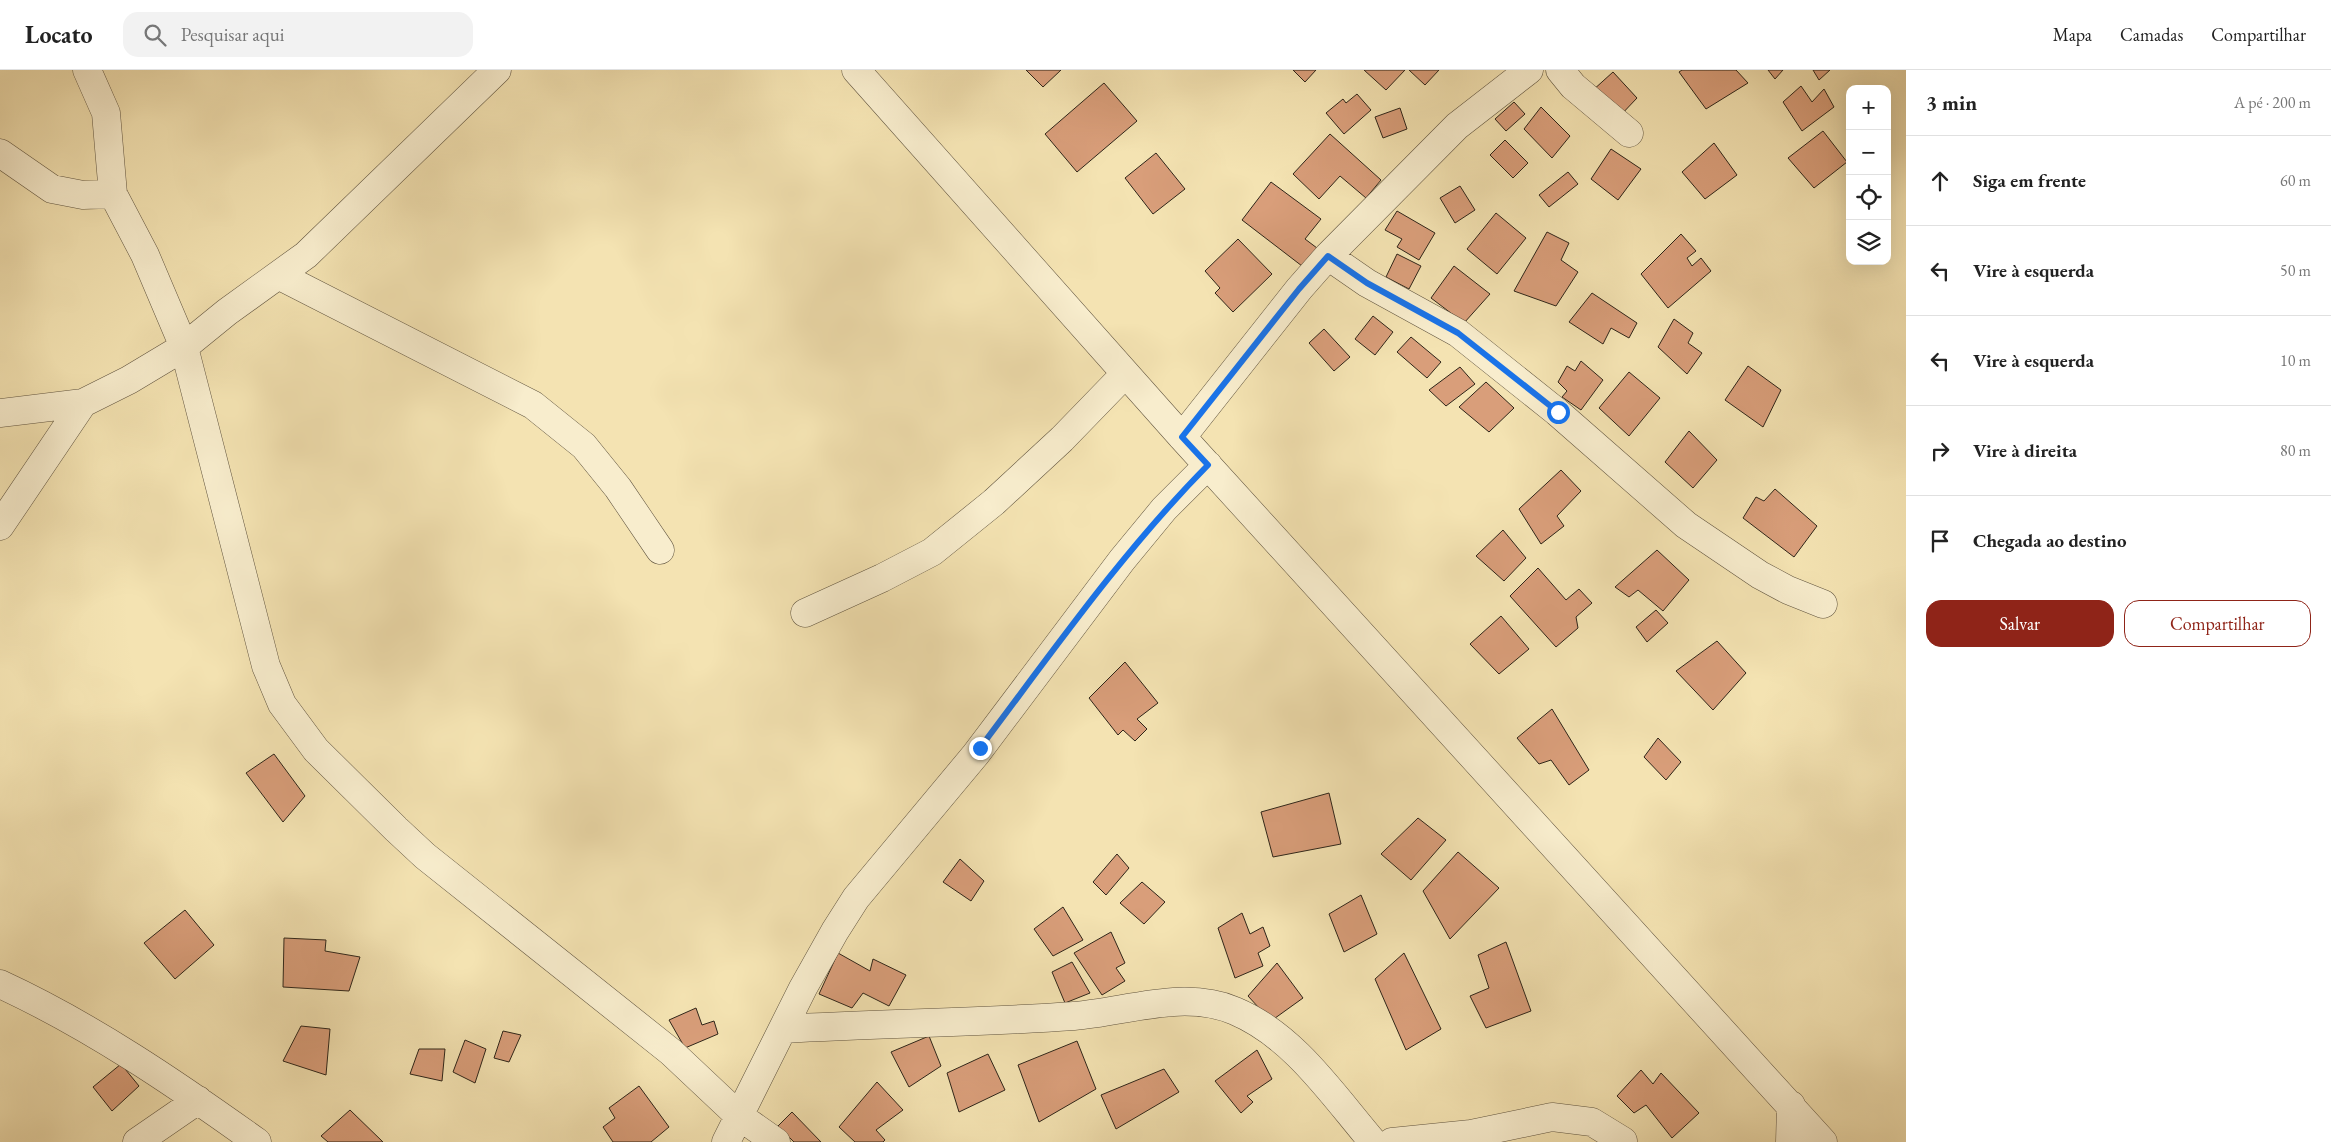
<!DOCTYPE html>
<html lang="pt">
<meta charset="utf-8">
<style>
body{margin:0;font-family:"EB Garamond",serif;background:#f2f2f2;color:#222}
.controls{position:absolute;right:15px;top:15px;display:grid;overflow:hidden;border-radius:10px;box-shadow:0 5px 20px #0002}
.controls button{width:45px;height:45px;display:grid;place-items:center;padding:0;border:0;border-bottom:1px solid #e0e0e0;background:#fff;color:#222;font:25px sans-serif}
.stop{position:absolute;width:15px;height:15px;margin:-11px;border:4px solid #1a73e8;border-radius:50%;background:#fff}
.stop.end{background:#1a73e8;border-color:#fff;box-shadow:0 1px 5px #0008}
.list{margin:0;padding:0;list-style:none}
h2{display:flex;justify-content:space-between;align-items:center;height:65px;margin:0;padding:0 20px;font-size:21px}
h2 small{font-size:16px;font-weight:400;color:#767676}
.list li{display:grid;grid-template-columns:32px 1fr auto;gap:15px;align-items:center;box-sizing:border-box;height:90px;padding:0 20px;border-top:1px solid #e0e0e0}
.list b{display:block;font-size:19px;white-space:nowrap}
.list em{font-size:16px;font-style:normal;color:#767676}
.actions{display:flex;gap:10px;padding:15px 20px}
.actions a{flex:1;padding:11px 0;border:1px solid #8f2418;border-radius:15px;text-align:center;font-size:18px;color:#8f2418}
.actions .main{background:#8f2418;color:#fff}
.icon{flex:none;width:28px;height:28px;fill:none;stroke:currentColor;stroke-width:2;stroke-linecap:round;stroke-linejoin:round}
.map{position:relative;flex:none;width:1906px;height:1072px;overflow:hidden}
header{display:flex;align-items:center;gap:30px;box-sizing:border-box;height:70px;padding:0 25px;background:#fff;border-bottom:1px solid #e0e0e0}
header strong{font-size:24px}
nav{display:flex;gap:28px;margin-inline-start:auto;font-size:18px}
.search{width:350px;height:45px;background:#f2f2f2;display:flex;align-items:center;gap:12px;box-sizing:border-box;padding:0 18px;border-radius:15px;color:#767676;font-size:19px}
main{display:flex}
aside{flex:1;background:#fff}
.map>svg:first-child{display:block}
.building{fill:#d99e7a;stroke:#2e2519}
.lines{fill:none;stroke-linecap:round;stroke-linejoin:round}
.minor-casing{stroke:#60543f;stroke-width:29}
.minor{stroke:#f8edcd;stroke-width:28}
.route{stroke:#1a73e8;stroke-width:6}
</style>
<header>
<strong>Locato</strong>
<div class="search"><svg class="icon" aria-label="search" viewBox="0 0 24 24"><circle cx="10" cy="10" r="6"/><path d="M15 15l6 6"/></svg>Pesquisar aqui</div>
<nav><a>Mapa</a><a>Camadas</a><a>Compartilhar</a></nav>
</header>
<main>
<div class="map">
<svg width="1906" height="1072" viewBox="0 0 1906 1072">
<rect width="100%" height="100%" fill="#f4e3b2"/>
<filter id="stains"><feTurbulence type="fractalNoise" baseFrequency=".004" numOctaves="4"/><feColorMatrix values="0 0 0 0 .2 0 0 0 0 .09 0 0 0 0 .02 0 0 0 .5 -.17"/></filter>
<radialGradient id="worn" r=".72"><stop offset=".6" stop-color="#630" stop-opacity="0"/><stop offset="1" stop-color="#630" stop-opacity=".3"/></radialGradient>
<path class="building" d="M 1026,0 L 1061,0 L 1043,17 Z
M 1293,0 L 1316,0 L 1305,12 Z
M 1364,0 L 1405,0 L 1386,20 Z
M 1409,0 L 1439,0 L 1425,15 Z
M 1682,0 L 1736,0 L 1748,13 L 1706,39 L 1679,2 Z
M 1768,0 L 1783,0 L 1775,9 Z
M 1813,0 L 1830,0 L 1819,10 Z
M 1613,2 L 1637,28 L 1618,48 L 1592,21 Z
M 1104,13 L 1137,51 L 1077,102 L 1045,64 Z
M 1801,16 L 1812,32 L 1824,19 L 1834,37 L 1802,61 L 1783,32 Z
M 1357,24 L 1371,40 L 1344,64 L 1326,43 L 1343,29 L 1346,33 Z
M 1514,32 L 1525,44 L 1506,61 L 1495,49 Z
M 1541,37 L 1570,66 L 1552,88 L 1524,59 Z
M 1400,38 L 1407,59 L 1383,68 L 1375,47 Z
M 1823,61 L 1847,92 L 1814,118 L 1788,88 Z
M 1330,64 L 1381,110 L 1366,128 L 1340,106 L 1319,129 L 1293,104 Z
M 1505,70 L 1528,93 L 1513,108 L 1490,85 Z
M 1714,73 L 1737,105 L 1705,129 L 1682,102 Z
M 1611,79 L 1641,99 L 1618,130 L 1591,109 Z
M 1156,83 L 1185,119 L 1153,144 L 1125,108 Z
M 1568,102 L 1578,114 L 1549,137 L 1539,125 Z
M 1271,112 L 1321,149 L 1305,169 L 1317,178 L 1302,196 L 1242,150 Z
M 1460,116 L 1475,140 L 1455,153 L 1440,128 Z
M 1397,141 L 1435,163 L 1419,190 L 1397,177 L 1402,169 L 1385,160 Z
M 1496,143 L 1526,168 L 1497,204 L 1467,179 Z
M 1547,162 L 1569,173 L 1561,190 L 1578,202 L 1556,236 L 1514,221 Z
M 1681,164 L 1696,181 L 1687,188 L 1692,196 L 1701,188 L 1711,201 L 1668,238 L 1641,204 Z
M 1238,169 L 1272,204 L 1233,242 L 1215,223 L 1220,218 L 1205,201 Z
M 1397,184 L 1421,196 L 1409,219 L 1386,207 Z
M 1454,196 L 1490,224 L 1464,253 L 1431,228 Z
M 1592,223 L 1637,253 L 1629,268 L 1611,258 L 1603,274 L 1569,252 Z
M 1373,246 L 1393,262 L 1375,285 L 1355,269 Z
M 1674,249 L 1693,263 L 1688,273 L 1702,283 L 1687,304 L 1658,277 Z
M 1324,259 L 1350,287 L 1334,301 L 1309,273 Z
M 1411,267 L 1441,292 L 1427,308 L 1397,282 Z
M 1581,291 L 1603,310 L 1581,340 L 1562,327 L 1567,321 L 1558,312 L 1567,296 L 1575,301 Z
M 1748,296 L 1781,320 L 1763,357 L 1725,330 Z
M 1460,297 L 1475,314 L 1446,336 L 1429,320 Z
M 1629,302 L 1660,328 L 1629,366 L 1599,338 Z
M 1486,312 L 1514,338 L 1489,362 L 1459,337 Z
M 1689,361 L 1717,390 L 1693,418 L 1665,392 Z
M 1561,400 L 1581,421 L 1557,446 L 1564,456 L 1541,474 L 1519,439 Z
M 1775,419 L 1817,456 L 1794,487 L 1743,448 L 1756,427 L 1764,431 Z
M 1503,460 L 1526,488 L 1504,511 L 1476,486 Z
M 1657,480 L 1689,510 L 1663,541 L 1638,520 L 1629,527 L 1615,517 Z
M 1538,498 L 1566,530 L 1579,519 L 1592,533 L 1576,547 L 1578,558 L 1556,577 L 1510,526 Z
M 1656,540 L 1668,553 L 1647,572 L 1636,557 Z
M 1501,546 L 1529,579 L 1499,604 L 1470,574 Z
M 1717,571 L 1746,603 L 1713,640 L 1676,601 Z
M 1125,592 L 1158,633 L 1137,649 L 1147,659 L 1135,671 L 1123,660 L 1118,665 L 1089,628 Z
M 1552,639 L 1589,700 L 1569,715 L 1551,690 L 1539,694 L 1517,668 Z
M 1658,668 L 1681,692 L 1666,710 L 1644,687 Z
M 274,684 L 305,726 L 283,752 L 246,703 Z
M 1329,723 L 1341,774 L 1273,787 L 1261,742 Z
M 1418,748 L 1446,770 L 1411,810 L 1381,784 Z
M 1458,782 L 1499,818 L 1450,869 L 1423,821 Z
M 1117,784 L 1129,798 L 1106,825 L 1093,812 Z
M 960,789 L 984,811 L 971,831 L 943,812 Z
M 1142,812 L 1165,832 L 1144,854 L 1120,833 Z
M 1361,825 L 1377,864 L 1344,882 L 1329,844 Z
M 1063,837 L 1083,870 L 1053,886 L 1034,859 Z
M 185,840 L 214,875 L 175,909 L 144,873 Z
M 1242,843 L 1250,864 L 1263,857 L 1270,876 L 1258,883 L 1263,896 L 1235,908 L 1218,858 Z
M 1111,862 L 1125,893 L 1116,898 L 1125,911 L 1102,925 L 1074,883 Z
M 284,868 L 326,870 L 325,881 L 360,887 L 349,921 L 283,917 Z
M 1506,872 L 1531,941 L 1486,958 L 1470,926 L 1489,918 L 1478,885 Z
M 838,883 L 870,901 L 873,889 L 906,905 L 889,936 L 863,923 L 852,938 L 819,924 Z
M 1404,883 L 1441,959 L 1406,980 L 1375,909 Z
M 1072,892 L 1090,923 L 1065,933 L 1052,902 Z
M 1277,893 L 1303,928 L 1271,951 L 1248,926 Z
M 696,938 L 702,955 L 714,951 L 718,964 L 685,978 L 669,950 Z
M 301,956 L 330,959 L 326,1005 L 283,991 Z
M 503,961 L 521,965 L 509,992 L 494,988 Z
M 929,966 L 941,996 L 909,1017 L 891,982 Z
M 465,970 L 486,979 L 475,1013 L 453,1002 Z
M 1077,971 L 1096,1019 L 1039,1052 L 1018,995 Z
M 419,979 L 445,979 L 442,1011 L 410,1004 Z
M 1257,980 L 1272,1009 L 1247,1026 L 1253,1032 L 1241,1043 L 1215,1011 Z
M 988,984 L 1005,1020 L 959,1042 L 947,1003 Z
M 121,994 L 139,1016 L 112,1041 L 93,1017 Z
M 1164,999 L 1179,1022 L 1116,1059 L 1101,1025 Z
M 1641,1000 L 1653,1014 L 1661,1003 L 1699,1043 L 1672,1068 L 1646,1035 L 1634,1043 L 1617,1026 Z
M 877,1012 L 903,1040 L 876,1060 L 885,1070 L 883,1072 L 855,1072 L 839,1057 Z
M 639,1016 L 669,1057 L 651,1072 L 613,1072 L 603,1057 L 615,1048 L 609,1038 Z
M 350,1040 L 383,1072 L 328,1072 L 321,1066 Z
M 792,1042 L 821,1072 L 794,1072 L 778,1056 Z"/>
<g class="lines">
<g class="minor-casing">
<path id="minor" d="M 87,0 L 106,43 L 113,124 L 145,185 L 184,277 L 266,596 L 282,634 L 316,680 L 396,759 L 425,786 L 671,982 L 739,1046 L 776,1072
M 856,0 L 1182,367 L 1823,1072
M 1560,0 L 1573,16 L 1629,63
M 0,83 L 52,119 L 83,125 L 113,124
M 1328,186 L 1367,213 L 1458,263 L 1557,342 L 1686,455 L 1760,505 L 1788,520 L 1823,534
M 280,206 L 533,335 L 584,376 L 618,418 L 660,480
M 0,343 L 83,333 L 129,310 L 184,277 L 227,242 L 306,185 L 497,0
M 1182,367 L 1299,219 L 1328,186 L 1457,56 L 1529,0
M 0,456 L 83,333
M 805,543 L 882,508 L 932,482 L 994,432 L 1062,369 L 1125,304
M 0,914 C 91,956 176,1014 257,1072
M 784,959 C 881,953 978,953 1074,946 C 1126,942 1184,919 1235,941 C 1294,966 1332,1024 1373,1072
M 137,1072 L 198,1030
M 726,1072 L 803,918 L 835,861 L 856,828 L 976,684 L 1122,490 L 1164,439 L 1208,395
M 1392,1072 L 1471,1064 L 1552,1047 L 1592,1052 L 1623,1071
M 1790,1072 L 1791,1035"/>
</g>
<use href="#minor" class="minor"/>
</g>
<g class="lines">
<path class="route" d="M 980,678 C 1053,581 1123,481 1208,395 L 1182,367 L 1299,219 L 1328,186 L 1367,213 L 1458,263 L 1558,342"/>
</g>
<rect width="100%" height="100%" filter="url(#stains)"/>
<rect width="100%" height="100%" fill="url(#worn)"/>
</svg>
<div class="controls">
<button>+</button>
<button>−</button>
<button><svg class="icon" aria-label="locate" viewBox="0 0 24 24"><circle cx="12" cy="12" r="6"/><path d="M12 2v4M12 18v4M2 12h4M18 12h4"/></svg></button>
<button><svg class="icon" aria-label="layers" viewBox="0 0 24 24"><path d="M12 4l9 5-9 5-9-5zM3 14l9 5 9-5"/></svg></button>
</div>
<div class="stop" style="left:1558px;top:342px"></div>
<div class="stop end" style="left:980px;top:678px"></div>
</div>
<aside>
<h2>3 min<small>A pé · 200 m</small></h2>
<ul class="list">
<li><svg class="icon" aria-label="ahead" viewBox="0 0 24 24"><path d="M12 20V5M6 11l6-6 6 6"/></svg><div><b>Siga em frente</b></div><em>60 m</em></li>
<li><svg class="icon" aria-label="left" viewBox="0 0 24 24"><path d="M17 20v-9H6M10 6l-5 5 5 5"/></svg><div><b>Vire à esquerda</b></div><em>50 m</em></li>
<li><svg class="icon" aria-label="left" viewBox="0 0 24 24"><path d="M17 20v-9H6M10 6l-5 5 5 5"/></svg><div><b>Vire à esquerda</b></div><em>10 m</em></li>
<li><svg class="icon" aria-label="right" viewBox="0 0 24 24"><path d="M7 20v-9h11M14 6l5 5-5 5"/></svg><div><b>Vire à direita</b></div><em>80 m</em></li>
<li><svg class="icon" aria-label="arrive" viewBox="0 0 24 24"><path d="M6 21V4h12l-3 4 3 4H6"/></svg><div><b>Chegada ao destino</b></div></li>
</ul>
<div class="actions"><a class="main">Salvar</a><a>Compartilhar</a></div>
</aside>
</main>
